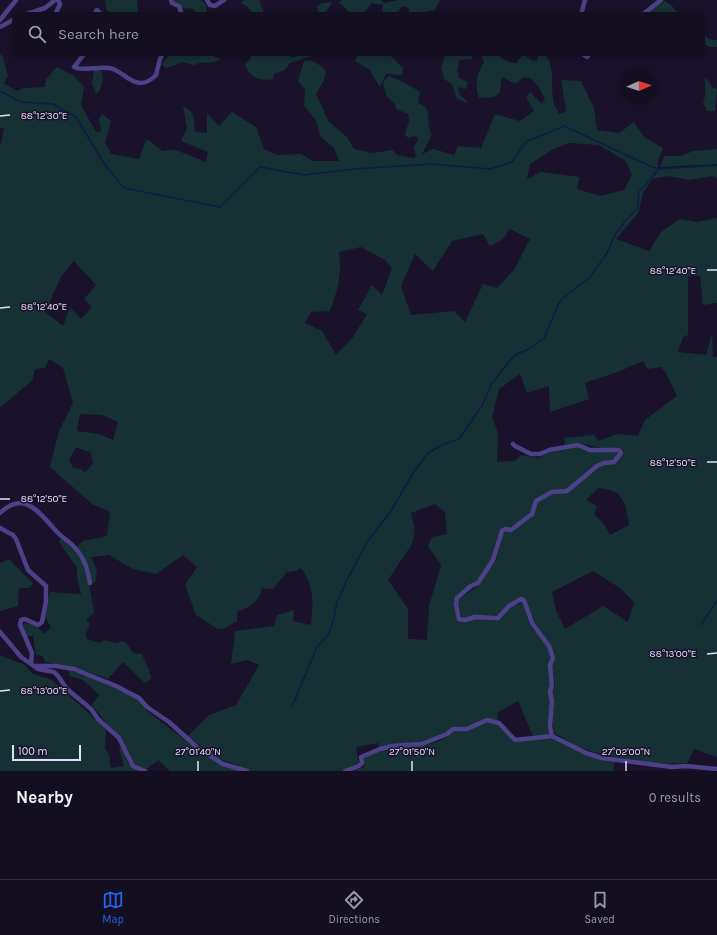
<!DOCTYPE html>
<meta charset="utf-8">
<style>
body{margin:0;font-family:Karla,sans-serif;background:#201c2d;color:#f1f3f6}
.compass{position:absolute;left:621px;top:68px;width:36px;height:36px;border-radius:50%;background:#130e20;box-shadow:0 2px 6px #0003;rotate:87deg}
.scale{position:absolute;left:12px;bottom:10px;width:69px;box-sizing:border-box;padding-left:4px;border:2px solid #e5ddfd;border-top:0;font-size:11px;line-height:14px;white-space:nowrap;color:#e5ddfd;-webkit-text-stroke:3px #19122a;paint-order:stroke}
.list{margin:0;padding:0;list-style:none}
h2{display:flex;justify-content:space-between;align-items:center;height:52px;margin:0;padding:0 16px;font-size:17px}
h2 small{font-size:13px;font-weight:400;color:#9d9ca5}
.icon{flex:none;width:22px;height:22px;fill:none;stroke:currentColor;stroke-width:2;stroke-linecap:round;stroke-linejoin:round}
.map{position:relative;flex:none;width:717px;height:771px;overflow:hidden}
.search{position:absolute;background:#130e20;box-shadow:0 2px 6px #0003;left:12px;right:12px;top:12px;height:44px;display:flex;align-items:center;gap:10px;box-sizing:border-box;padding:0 14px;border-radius:8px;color:#9d9ca5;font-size:15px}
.sheet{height:108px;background:#130e20}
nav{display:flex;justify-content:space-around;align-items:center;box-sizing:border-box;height:56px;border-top:1px solid #322e3e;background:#130e20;font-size:11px;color:#9d9ca5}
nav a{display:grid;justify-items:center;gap:2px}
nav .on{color:#2563eb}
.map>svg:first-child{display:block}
.green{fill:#163134;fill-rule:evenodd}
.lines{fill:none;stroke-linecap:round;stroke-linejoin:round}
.stream{stroke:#0e1c47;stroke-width:1.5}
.street{stroke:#4c4086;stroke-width:4.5}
.ticks{fill:none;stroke:#e5ddfd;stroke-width:1.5}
.ticks-label{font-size:10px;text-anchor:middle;fill:#e5ddfd;stroke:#19122a;stroke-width:3;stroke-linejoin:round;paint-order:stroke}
</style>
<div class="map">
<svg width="717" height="771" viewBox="0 0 717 771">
<rect width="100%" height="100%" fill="#19122a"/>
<path class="green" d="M 105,0 L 137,0 L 138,15 L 113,15 L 106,9 Z
M 173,0 L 200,0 L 206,4 L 207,15 L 195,15 L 194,9 L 181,8 L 173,2 Z
M 244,0 L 259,0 L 264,13 L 262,15 L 253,15 L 248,7 L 241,3 Z
M 342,0 L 380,0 L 385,3 L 398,0 L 440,0 L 435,10 L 411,15 L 408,8 L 402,6 L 397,13 L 389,13 L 382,11 L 383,5 L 371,3 C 366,12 363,15 352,15 L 339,2 Z
M 665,1 L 672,6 L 678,13 L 688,15 L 652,15 L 649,10 Z
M 332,2 L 324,15 L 319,14 L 317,7 L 322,3 Z
M 702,32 L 708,39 L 717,40 L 717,47 L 710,47 L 702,43 Z
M 171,53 L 214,53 L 214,57 L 221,59 C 212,65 203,60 194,65 L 183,62 L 166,68 L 162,64 Z
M 249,53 L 285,53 L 293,58 L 297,56 L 298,53 L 310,53 L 311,56 L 290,63 L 285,70 L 274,74 L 273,79 C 260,82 249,77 245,64 L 250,60 L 251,55 Z
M 359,53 L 388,53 L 403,68 L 402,75 L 386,74 L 380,87 L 369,69 L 355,61 Z
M 446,53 L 473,53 L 472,59 L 459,60 L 457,70 L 459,78 L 468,82 L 466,89 L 458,87 L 459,94 L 469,103 L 457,99 L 452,84 L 444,79 L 441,67 Z
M 481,53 L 496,53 C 502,59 508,63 517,63 L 523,53 L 531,60 L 537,61 L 538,53 L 544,53 C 555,64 551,84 553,99 C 553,104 557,109 559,114 L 566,111 L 561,80 L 581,81 L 594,108 L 597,130 L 619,133 L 634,122 L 644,137 L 663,148 L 658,161 L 658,169 L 717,166 L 717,178 L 712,176 L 690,180 L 668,176 L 652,179 L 643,193 L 638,213 L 616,239 L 649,251 L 661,232 L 680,219 L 697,222 L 717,218 L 717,303 L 703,305 L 700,276 L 688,276 L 688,335 L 683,337 L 678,352 L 706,355 L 712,334 L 713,357 L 717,357 L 717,757 L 694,749 L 687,763 C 657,766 607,757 578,747 C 569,744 565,736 555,734 C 550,720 556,705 551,691 L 555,685 L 552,665 L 555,659 C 552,643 541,635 534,621 C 530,614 528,605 525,598 L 520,597 L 507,606 L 499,615 L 479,615 L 469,618 L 462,618 L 458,604 L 460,599 L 480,584 L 489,568 L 496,561 L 501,543 L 501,534 L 505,531 L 513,532 L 518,526 L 533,515 L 538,502 L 553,494 L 568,491 L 605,463 L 615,463 L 623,452 L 578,443 L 565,445 L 564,438 L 594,435 L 598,441 L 617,434 L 638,436 L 645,420 L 677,396 L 667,375 L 661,367 L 647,369 L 643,361 L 620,371 L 585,383 L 589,399 L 550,412 L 549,386 L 527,393 L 520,374 L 499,389 L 492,417 L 498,433 L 497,462 L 515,461 L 521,455 L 539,458 L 547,453 L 578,447 L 620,453 L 613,461 L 596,465 L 566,490 L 535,500 L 530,514 L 510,528 L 500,532 L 492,560 L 477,582 L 462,594 L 454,606 L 459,620 L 476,618 L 499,619 L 511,607 L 523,602 L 530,625 L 542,637 L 551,654 L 550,734 L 533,736 L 518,701 L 497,713 L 498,720 L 485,719 L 468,728 C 449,724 438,740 421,743 C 408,746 393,746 379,747 L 378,743 L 356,747 L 359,764 L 341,771 L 251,771 L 213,756 L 188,736 L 209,715 L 236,705 L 259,665 L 247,660 L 231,664 L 235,631 L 274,626 L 277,615 L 294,610 L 293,621 L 311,625 C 313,603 315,587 301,568 L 296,571 L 287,572 L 273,589 L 262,588 C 259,602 250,607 237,612 L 237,621 L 225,628 L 218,629 L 196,615 L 185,585 L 197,567 L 183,555 L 156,574 L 133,569 L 109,555 L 91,557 L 97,570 L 95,583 L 92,582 L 90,569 L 77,547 L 83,541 L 107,536 L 110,512 L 92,504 L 50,467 L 59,431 L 73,403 L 63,368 L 49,359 L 45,368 L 35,369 L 32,381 L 0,407 L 0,146 L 4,129 L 0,127 L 0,54 L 3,57 L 8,76 L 4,83 L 17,91 L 23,88 L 45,87 L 46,79 L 57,67 L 73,75 L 84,87 L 81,105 L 96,132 L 101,131 L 99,119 L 102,114 L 111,121 L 105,142 L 111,154 L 139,159 L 146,140 L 150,141 L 162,151 L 176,150 L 206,162 L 208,152 L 181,141 L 187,128 L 183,107 C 196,111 194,121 195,132 L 207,133 L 207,113 L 219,126 L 232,112 L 256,127 L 264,149 L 277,155 L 301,154 L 313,161 L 339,161 L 334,148 L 320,136 L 316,120 L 304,106 L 305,89 L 298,81 L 304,61 C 313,59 320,65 326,71 L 324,80 L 316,94 L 329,122 L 347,137 L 354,149 L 372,153 L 393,150 L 397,155 L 413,158 L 416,157 L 414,148 L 418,138 L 414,136 L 408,138 L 405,134 L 409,121 L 408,114 L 396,109 L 395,104 L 386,95 L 383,83 L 388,76 C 395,78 415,87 420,93 L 418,103 C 436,110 423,120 432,134 L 422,154 L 433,149 L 454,155 L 458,146 L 481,148 L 495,114 L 520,121 L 534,111 L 526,97 L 530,92 L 542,104 L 545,98 C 538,88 531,68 517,83 L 511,82 L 503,77 L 501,81 L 500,92 L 494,97 L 479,98 C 474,86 477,73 484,62 ZM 568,143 L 599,145 L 626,161 L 632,175 L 624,190 L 600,196 L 577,189 L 579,177 L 541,172 L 527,179 L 530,164 L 552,150 ZM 510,229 L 530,239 L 514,270 L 497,288 L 483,284 L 465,322 L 454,311 L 411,315 L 401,286 L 415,254 L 433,271 L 452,241 L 483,234 L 490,246 L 502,240 ZM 361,247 L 385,260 L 392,268 L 382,295 L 372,285 L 358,310 L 367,314 L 353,337 L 336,355 L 322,331 L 305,323 L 311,312 L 330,311 C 338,289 342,276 339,252 ZM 74,261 L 96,285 L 84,299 L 92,307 L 81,319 L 70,307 L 63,326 L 45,312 L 61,277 ZM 80,414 L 102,415 L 118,422 L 113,440 L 99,434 L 77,431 ZM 76,447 L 91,453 L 93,463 L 85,473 L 81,469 L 73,468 L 69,460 ZM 598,488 C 624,490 625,502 629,525 L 610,535 L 603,523 L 594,514 L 597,506 L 586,500 ZM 435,504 L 445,512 L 447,534 L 432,537 L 428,546 L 441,565 L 429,606 L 427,640 L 408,639 L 408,609 L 388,580 L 412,544 L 415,531 L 411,513 ZM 593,571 L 620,588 L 634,602 L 628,622 L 603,606 L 565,629 L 556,611 L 552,592 Z
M 94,69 L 102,71 L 103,80 L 99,92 L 96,93 L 92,84 Z
M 705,77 L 713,88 L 717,89 L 715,111 L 707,111 L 703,102 C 707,94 704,86 705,77 Z
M 717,149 L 717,164 L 660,167 L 664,156 L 681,156 L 693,151 Z
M 61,538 C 90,563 88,577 94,613 L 86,619 L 90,624 L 86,634 L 87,639 L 99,643 L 104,640 L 115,643 L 123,641 L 127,644 L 133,653 L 142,654 L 152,678 L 145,683 L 123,662 L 108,679 L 74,667 L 45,662 L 43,656 L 36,655 L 33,636 L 26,636 L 23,624 C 32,622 39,627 44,634 L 51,627 L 45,617 L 50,592 L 81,594 L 77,576 L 77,568 L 59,542 Z
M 9,559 L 33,583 L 30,588 L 19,588 L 18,606 L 0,611 L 0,563 Z
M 0,655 L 25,665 L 33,674 L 52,680 L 106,729 L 105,749 L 109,754 L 111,768 L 124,766 L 119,748 L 122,747 L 129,764 L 140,771 L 0,771 Z
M 69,670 L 107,683 L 138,698 L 146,710 L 198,750 L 223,766 L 243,771 L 170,771 L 158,760 L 146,770 L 135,764 L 131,758 L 123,740 L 107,724 L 92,705 L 99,695 L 83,680 L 69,676 Z
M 488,721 L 498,724 L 514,741 L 542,738 L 558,738 L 572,748 L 587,755 L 615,762 L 613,771 L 353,771 L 364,767 L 362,758 C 369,755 375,751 382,749 C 408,744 434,751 455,730 L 468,731 Z"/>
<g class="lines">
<path class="stream" d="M 0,91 L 21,102 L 53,104 L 76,117 L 105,165 L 124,188 L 220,207 L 260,167 L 304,175 L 354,169 L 432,164 L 490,169 L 512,162 L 526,142 L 564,126 L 652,167 L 660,169 L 717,165
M 701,625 L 717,601
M 292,707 L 317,647 L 328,635 L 333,622 L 337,602 L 346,582 L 367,542 L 391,511 L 413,473 L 428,453 L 442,445 L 459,439 L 482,406 L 492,383 L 503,369 L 515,355 L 529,349 L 544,338 L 558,305 L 564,297 L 590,277 L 607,253 L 615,235 L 626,220 L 637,209 L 639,192 L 659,169"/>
<path class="street" d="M 171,0 L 172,3 L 179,6 L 182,15
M 207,0 L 210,5 L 215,6 L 224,0
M 24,15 L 45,8 L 55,0
M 55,15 L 60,4 L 58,0
M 94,15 L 97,10 L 102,15
M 581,15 L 585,0
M 642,15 L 661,0
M 0,20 L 16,0
M 0,27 L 15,19
M 85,53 L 74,67 C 84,72 102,65 113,69 C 123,73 129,82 140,83 C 147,83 151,80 156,75 L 160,59 L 163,53
M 581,53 L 587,57 L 591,53
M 513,444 L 515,446 L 531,454 L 540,454 L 549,450 L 578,445 L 590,450 L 619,450 L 621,453 L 614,462 L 604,463 L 597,466 L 567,491 L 552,492 L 536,501 L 532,514 L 511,530 L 505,529 L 502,531 L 493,560 L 478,583 L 471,586 L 457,598 L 456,604 L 459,619 L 465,620 L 475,617 L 498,618 L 509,606 L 521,599 L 524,600 L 532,623 L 549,646 L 553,658 L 550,665 L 552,685 L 550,692 L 552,701 L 550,726 L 552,736
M 0,513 C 25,489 40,514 57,532 C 61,536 65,539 69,542 C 82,553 88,566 90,583
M 0,528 L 13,535 L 16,539 L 28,570 L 46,586 L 46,601 L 42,622 L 38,625 L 25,619 L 21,620 L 20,625 L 32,653 L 31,664
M 0,632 L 21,657 L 38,669 L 54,672 L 58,676 L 67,689 L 91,709 L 98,719 L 119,738 L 133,766 L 145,771
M 35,666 L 56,666 L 74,669 L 116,686 L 139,698 L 147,707 L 169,722 L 198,748 L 212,757 L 223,764 L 247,771
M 345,771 L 359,766 L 362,763 L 361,757 L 380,749 L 392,746 L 422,744 L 447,734 L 453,729 L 467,729 L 487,720 L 499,723 L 515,740 L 552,736 L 586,753 L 602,758 L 672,767 L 686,766 L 717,769"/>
</g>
<path class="ticks" d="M 0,116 L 10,115M 707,270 L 717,270M 0,308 L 10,307M 707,462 L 717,462M 0,499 L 10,499M 707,654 L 717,653M 0,691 L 10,690M 198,761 L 198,771M 412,761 L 412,771M 626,761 L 626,771"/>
<g class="ticks-label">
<text x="44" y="119">88°12'30"E</text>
<text x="673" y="274">88°12'40"E</text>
<text x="44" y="310">88°12'40"E</text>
<text x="673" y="466">88°12'50"E</text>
<text x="44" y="502">88°12'50"E</text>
<text x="673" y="657">88°13'00"E</text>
<text x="44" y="694">88°13'00"E</text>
<text x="198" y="755">27°01'40"N</text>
<text x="412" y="755">27°01'50"N</text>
<text x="626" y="755">27°02'00"N</text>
</g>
</svg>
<svg class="compass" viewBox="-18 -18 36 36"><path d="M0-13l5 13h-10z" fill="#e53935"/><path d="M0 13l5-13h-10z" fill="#9d9ca5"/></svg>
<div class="scale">100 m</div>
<div class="search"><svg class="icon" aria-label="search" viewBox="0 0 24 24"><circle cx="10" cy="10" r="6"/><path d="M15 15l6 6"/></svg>Search here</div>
</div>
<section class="sheet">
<h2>Nearby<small>0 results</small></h2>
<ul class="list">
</ul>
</section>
<nav>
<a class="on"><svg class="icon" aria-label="map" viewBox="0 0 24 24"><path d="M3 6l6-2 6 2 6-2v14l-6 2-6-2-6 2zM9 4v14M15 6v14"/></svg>Map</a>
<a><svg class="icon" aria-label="directions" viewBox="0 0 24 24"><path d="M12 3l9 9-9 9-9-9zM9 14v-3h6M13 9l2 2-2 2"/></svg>Directions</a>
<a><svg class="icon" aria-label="saved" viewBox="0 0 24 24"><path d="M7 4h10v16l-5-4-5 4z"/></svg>Saved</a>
</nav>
